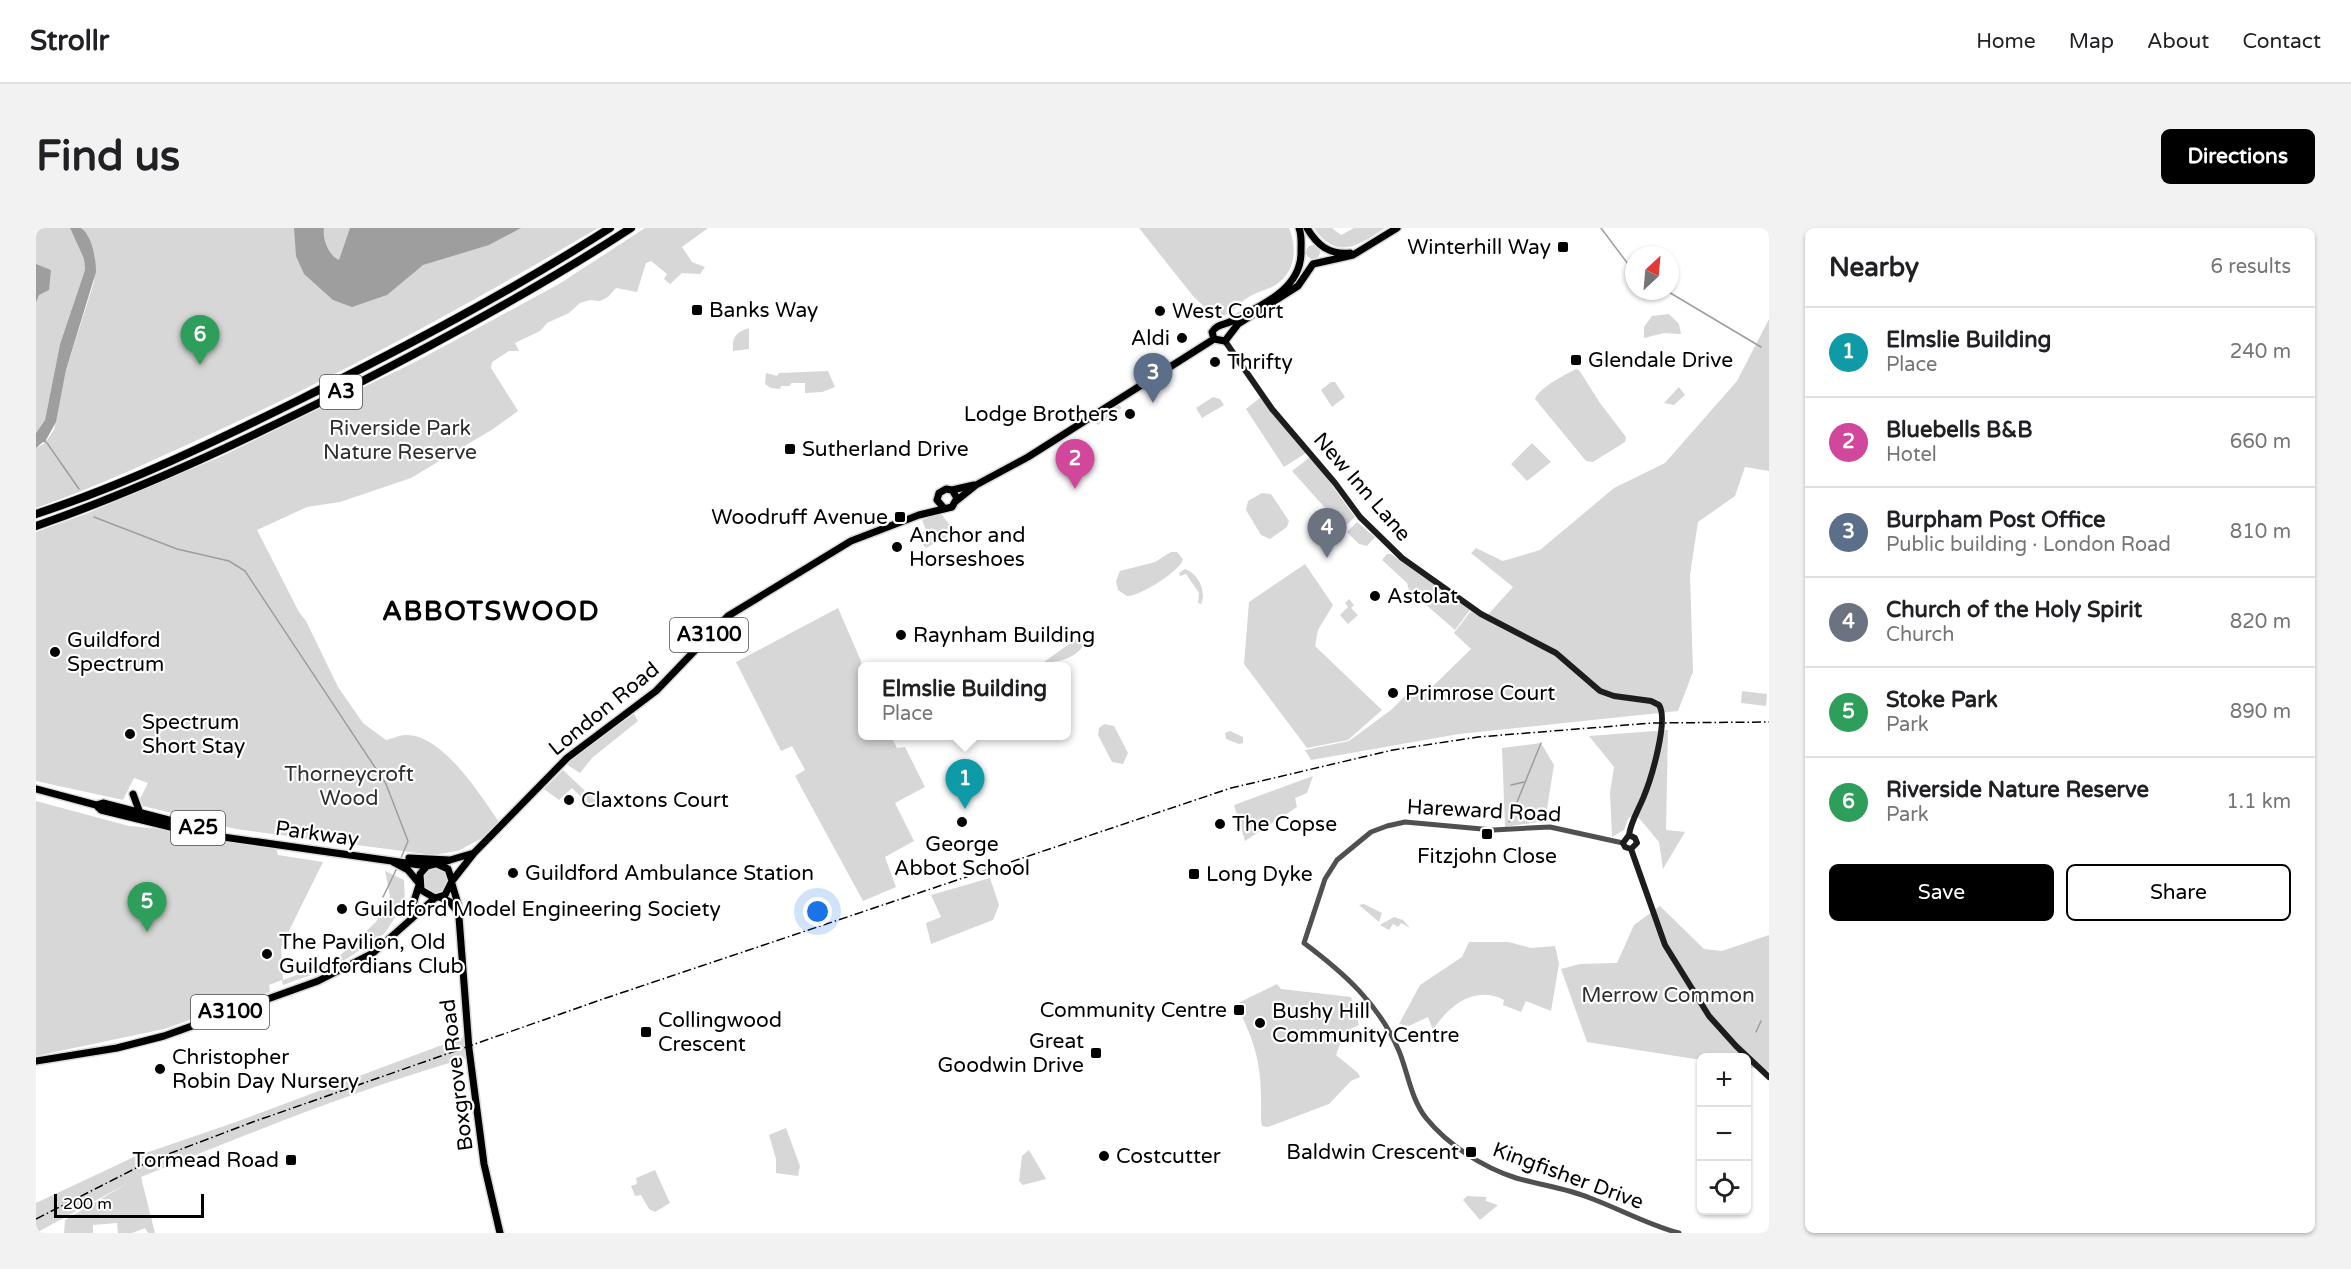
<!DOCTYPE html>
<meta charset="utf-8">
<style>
body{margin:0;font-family:"Varela Round",sans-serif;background:#f2f2f2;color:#202124}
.controls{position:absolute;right:18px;bottom:18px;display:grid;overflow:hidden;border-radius:9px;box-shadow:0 2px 4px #0004}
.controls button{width:54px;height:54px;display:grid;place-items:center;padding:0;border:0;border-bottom:2px solid #e0e0e0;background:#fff;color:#202124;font:30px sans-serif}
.compass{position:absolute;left:1589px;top:18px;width:54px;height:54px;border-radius:50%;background:#fff;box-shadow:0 2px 4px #0004;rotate:26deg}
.scale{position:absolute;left:18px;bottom:15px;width:150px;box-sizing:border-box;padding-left:6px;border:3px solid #000;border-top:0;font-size:16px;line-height:21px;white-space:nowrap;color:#000;-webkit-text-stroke:4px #fff;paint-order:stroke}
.you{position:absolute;left:782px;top:684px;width:21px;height:21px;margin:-15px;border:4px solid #fff;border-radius:50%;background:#1a73e8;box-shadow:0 0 0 9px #1a73e833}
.badge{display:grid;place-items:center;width:39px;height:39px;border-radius:50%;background:#000;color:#fff;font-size:20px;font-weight:700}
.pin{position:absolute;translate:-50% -50px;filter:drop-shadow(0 2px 3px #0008)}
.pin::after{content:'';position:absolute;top:32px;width:21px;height:18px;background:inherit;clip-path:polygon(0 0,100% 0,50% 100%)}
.popup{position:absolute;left:822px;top:434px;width:213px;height:78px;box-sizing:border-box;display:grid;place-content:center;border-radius:9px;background:#fff;filter:drop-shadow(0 2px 4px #0005);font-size:20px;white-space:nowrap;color:#757577}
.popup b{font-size:22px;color:#202124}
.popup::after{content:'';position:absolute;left:50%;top:100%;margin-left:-12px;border:12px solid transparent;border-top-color:#fff}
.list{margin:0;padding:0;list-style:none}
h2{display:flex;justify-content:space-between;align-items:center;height:78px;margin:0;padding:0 24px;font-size:26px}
h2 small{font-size:20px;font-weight:400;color:#757577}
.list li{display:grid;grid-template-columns:39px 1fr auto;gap:18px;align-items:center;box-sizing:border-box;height:90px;padding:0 24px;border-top:2px solid #e0e0e0}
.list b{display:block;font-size:22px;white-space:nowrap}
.list p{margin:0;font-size:20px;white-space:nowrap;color:#757577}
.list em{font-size:20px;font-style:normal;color:#757577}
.actions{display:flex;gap:12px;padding:18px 24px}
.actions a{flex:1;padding:14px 0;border:2px solid #000;border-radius:9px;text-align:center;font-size:21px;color:#000}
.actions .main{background:#000;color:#fff}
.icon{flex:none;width:33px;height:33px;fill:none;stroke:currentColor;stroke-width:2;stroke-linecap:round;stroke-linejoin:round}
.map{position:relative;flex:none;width:1733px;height:1005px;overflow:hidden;border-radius:9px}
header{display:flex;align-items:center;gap:36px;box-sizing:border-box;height:84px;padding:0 30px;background:#fff;border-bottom:2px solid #e0e0e0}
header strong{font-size:28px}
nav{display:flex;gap:33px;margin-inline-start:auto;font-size:21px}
.intro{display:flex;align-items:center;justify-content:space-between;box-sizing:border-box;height:144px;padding:0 36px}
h1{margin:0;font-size:42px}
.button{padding:15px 27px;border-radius:9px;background:#000;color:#fff;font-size:21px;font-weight:700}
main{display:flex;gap:36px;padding:0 36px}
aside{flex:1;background:#fff;border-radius:9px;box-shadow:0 2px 4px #0004}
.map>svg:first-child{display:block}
.green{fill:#d7d7d7}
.water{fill:#9e9e9e}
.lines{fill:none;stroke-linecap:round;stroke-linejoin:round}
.stream{stroke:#9e9e9e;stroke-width:1.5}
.primary-casing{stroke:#dbdbdb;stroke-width:10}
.trunk-casing{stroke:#dbdbdb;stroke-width:10}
.tertiary{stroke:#505050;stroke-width:5}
.secondary{stroke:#1d1d1d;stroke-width:6}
.primary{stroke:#000;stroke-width:7}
.trunk{stroke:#000;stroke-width:8}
.rail{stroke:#000;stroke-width:1.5;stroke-dasharray:9 3 1.5 3;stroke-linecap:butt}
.poi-dot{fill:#000;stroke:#fff;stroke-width:2}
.labels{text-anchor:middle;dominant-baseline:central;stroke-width:4.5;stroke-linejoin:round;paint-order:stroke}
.shield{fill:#fff;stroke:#4c4c4c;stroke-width:1.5}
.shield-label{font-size:20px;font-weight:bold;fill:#000}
.poi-label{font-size:21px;fill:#000;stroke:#fff;text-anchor:start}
.park-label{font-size:21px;fill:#2e2e2e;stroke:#fff}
.street-label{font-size:21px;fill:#000;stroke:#fff}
.district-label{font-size:27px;font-weight:bold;letter-spacing:1.5px;fill:#000;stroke:#fff}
</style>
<header>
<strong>Strollr</strong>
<nav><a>Home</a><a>Map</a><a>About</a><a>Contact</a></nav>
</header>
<div class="intro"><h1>Find us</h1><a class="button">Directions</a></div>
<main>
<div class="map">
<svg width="1733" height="1005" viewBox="0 0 1733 1005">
<rect width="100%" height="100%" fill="#fff"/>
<path class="green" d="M 0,0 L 34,0 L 48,31 L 49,42 L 24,116 L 9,192 L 0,205 Z
M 45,0 L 562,0 C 434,76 304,147 168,209 C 113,234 58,260 0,280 L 0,220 L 9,215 L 18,202 L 30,142 L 58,54 L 59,29 L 52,8 Z
M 609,0 L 672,0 L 646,19 L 656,34 L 669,39 L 664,46 L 646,45 L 634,56 L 628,51 L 631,46 L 615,33 L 610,35 L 601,64 L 580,60 L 572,69 L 564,73 L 554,72 L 544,75 L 533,85 L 511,95 L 504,103 L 479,115 L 483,123 L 473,123 L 456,134 L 455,140 L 482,183 L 457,201 L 375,250 L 304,274 L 271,279 L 221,302 L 263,384 L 270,393 L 302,459 L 327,495 L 350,512 C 356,511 363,507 369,507 C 406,505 445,568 463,594 L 448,609 L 422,623 L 397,627 L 200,601 L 107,578 L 104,571 L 112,555 L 98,550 L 87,572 L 0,553 L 0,304 L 52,285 L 184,229 L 379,134 L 523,56 Z
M 1103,0 L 1253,0 C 1261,19 1260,43 1241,56 C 1232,62 1220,64 1211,70 C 1200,78 1194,89 1179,89 L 1157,68 Z
M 1278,0 L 1296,0 L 1305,7 L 1318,0 L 1349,0 C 1322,18 1301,33 1278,0 Z
M1270 24a7 7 0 1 1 14 0a7 7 0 1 1-14 0Z
M 1633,86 L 1643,96 L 1645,106 L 1628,105 L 1608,110 L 1608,99 L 1616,88 Z
M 1733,91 L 1733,243 L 1709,239 L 1699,268 L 1662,294 L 1654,347 L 1657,444 L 1642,483 L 1423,506 L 1275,532 L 1269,522 L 1313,513 L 1355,482 L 1376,461 L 1388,467 L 1435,421 L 1418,405 L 1435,383 L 1448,391 L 1477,359 L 1435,325 L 1440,320 L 1467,333 L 1504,322 L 1578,260 L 1629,235 L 1701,153 Z
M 713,100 L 713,121 L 697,123 C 696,109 700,104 713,100 Z
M 1540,141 L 1543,142 L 1564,175 L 1590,209 L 1589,214 L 1557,234 L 1550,233 L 1499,171 C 1505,158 1527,148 1540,141 Z
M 792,143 L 799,159 L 786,164 L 769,165 L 769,155 L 755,155 L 754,158 L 745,158 L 744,161 L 735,160 L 729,156 L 730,145 L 741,148 L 743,145 Z
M 1295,154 L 1299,154 L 1309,169 L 1296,179 L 1285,162 Z
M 1643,159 L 1649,167 L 1638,177 L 1628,175 Z
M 1177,169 L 1184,171 L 1188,177 L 1166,190 L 1160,180 Z
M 1225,169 L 1270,225 L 1248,239 L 1210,181 Z
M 1081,176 L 1086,180 L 1062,197 L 1058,192 Z
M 1496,215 L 1515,234 L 1491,253 L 1475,236 Z
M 1273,230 L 1277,231 L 1319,289 L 1307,300 L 1256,243 Z
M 1226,265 L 1235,266 L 1253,293 L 1251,299 L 1234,311 L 1225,307 L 1210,282 L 1212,273 Z
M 899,287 L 906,287 L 913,296 L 915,306 L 890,320 L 880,309 L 890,302 L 886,292 Z
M 1321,294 L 1339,309 L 1331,318 L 1323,316 L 1311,304 Z
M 1135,324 L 1141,324 L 1147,331 C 1146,342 1103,369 1091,368 L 1082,362 L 1080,353 L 1084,343 L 1119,334 Z
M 1351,326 L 1355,326 L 1434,382 L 1419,402 L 1373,362 L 1371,355 L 1346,332 Z
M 1269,336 L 1297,377 L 1282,402 L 1279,418 L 1346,482 L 1312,512 L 1271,520 L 1208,436 L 1213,374 Z
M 1149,341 C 1162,345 1171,364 1165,376 L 1162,375 L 1163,365 L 1150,346 L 1144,348 L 1143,345 Z
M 1313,371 L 1318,377 L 1315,380 L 1322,387 L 1312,396 L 1304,387 L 1312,379 L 1309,375 Z
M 802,380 L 825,433 L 827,508 L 855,508 L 861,520 L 869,519 L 889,559 L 859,575 L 878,613 L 849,629 L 860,659 L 827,673 L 759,548 L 769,542 L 756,518 L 745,523 L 700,434 Z
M 1054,401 C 1050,425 1030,435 1008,434 Z
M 1706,463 L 1731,466 L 1730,478 L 1705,475 Z
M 598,486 L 602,493 L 556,530 L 544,545 L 530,536 L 538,524 L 543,526 Z
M 1068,496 L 1078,498 L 1092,525 L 1087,536 L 1076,534 L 1062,507 L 1063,500 Z
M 1632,502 L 1630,602 L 1649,604 L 1627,641 L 1623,614 L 1603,590 L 1593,589 L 1588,602 L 1576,609 L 1574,565 L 1578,539 L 1553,508 Z
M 1194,503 L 1207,509 L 1207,515 L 1203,516 L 1190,511 L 1189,505 Z
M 1505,515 L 1518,537 L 1509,593 L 1469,599 L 1466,520 Z
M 527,542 L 562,575 L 557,581 L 536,560 L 523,572 L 508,561 Z
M 1277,548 L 1271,565 L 1259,570 L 1261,579 L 1209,613 L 1198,577 Z
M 0,573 L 93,598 L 138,602 L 240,620 L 242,627 L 287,634 L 245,719 L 247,752 L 298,733 L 340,694 L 354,668 L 349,643 L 368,652 L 369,675 L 348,706 L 300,738 L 247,757 L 246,752 L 233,757 L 234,764 L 128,801 L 0,828 Z
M386 652a13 13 0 1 1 26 0a13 13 0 1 1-26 0Z
M 954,650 L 963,677 L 957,692 L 895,716 L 890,695 L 905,689 L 895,667 Z
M 1328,676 L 1346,685 L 1343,694 L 1323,677 Z
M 1624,678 L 1668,721 L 1686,723 L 1733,707 L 1733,843 L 1711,839 L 1710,830 L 1666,830 L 1665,832 L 1551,814 L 1525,741 L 1544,736 L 1581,735 L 1598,697 Z
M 1358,689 L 1367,692 L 1374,700 L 1365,695 L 1362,699 L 1357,696 L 1353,702 L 1344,697 Z
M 1433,714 L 1473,714 L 1495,720 L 1519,718 L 1523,736 L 1515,783 L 1490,773 L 1485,784 L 1467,777 L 1468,772 C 1439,757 1413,777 1397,802 L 1392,789 L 1373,798 L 1363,796 L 1384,757 L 1426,729 Z
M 1241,756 L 1245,761 L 1315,769 L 1323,797 L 1308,804 L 1300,827 L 1322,845 L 1324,849 L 1315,853 L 1293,876 L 1232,899 L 1226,898 L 1225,892 C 1226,841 1223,822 1200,776 Z
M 430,808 L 431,830 C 320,861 213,906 105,949 L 119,1005 L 112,1005 L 109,1000 L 96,1005 L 82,1005 L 81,995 L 57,997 L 57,1005 L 28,1005 L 29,992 L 92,955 L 0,1005 L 0,975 L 98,929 L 197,895 Z
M 750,900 L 764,938 L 762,948 L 740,945 L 740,931 L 733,907 Z
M 993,922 L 1010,951 L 987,957 L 983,953 L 986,928 Z
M 619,942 L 634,975 L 619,984 L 613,981 L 605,967 L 599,968 L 595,958 L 601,956 L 600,950 Z
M 1431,968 L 1450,969 L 1450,973 L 1462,977 L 1444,992 L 1427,972 Z"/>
<path class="water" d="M 34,0 L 45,0 C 56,7 60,31 60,44 L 30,142 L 20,194 L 10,212 L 11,215 L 7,214 L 0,220 L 0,205 L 9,192 L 24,116 L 49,42 L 48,31 Z
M 258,0 L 288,0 C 286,11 293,28 303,32 L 314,0 L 485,0 L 453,17 L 387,37 L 351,67 L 316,79 L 297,72 L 268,46 L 260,28 Z
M 0,36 L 15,42 L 13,62 L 3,67 L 0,74 Z"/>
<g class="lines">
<path class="stream" d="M 1565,0 L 1598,44
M 1631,63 L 1725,119
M 11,215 L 43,261
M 58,289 L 141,321 L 193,333 L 209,343 L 350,556 L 372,613 L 365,630
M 1475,557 L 1488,554
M 1473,594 L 1505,515
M 347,669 L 361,640
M 1720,804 L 1725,793"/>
<g class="primary-casing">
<path id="primary" d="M 1271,0 C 1281,17 1293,27 1314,25
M 1178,111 L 1189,113 L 1202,96 L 1262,58 L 1277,36 L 1317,27 L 1361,0
M 1178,111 L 1176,104 C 1181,96 1188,97 1196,93 C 1226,77 1266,61 1265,23 C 1265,15 1266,8 1263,0
M 916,262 L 938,257
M 920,273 L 940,257 L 992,229 L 1178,111
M 0,561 L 60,577 L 65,582 L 159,605 L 391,638
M 97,566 L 104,585
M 60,577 L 67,575 L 183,605
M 373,630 L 414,632 L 438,625
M 357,634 L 372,642 L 382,654
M 401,636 L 412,641 L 416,653 L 409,667 L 399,670 L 385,662 L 384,646 L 391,638 L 414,632
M 416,653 L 438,625 L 531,530 L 620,463 L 692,388 L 815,313 L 883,287 L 916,279 L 921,270 L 916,262 L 910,261 L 903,265 L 901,272 L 907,279
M 416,656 L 422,676 L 433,821 L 448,936 L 464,1005
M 404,669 L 414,674 L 421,683
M 374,686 L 383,657
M 0,833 L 81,820 L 128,808 L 282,753 L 337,725 L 399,670"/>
</g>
<g class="trunk-casing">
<path id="trunk" d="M 0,286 C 91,256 178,214 263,172 C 369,119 474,64 574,0
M 0,298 C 106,261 207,213 307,163 C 405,113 503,60 595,0"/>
</g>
<path class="tertiary" d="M 1587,615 L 1514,599 L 1457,602 L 1369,594 L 1351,598 L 1335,604 L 1301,632 L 1289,651 L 1268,715 C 1308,745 1343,776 1363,823 C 1372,845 1375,871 1390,890 C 1412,917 1446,939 1480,950 C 1504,957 1530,960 1554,970 C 1584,981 1612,997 1643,1005"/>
<path class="secondary" d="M 1189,113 L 1236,181 L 1299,255 L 1324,289 L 1366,330 L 1445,386 L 1520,425 L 1564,463 L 1578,468 L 1615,473 L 1623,477 C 1633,492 1615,551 1608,568 C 1603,581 1595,593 1593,607
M 1593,607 L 1587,615 L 1589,619 L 1595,621
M 1593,607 L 1599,610 L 1601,615 L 1595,621
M 1595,621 L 1629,717 L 1673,788 L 1700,818 L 1733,849"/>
<use href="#primary" class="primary"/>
<use href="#trunk" class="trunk"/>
<path class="rail" d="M 0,991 L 114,933 L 214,895 L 570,770 L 1195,560 L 1357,522 L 1442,509 L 1616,495 L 1733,494"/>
</g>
<g class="poi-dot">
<rect x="1521" y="13" width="12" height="12" rx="3"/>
<rect x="655" y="76" width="12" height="12" rx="3"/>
<circle cx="1124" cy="83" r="6"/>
<circle cx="1146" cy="110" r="6"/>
<rect x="1534" y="126" width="12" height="12" rx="3"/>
<circle cx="1179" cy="134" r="6"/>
<circle cx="1094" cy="186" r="6"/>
<rect x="748" y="215" width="12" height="12" rx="3"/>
<rect x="858" y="283" width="12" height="12" rx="3"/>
<circle cx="861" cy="319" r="6"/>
<circle cx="1339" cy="368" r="6"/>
<circle cx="865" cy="407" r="6"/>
<circle cx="19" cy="424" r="6"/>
<circle cx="1357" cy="465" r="6"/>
<circle cx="94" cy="506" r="6"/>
<circle cx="533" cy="572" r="6"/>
<circle cx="926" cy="594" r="6"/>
<circle cx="1184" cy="596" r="6"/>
<rect x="1445" y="600" width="12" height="12" rx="3"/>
<circle cx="477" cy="645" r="6"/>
<rect x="1152" y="640" width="12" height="12" rx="3"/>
<circle cx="306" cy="681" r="6"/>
<circle cx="231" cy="726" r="6"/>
<rect x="1197" y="776" width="12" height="12" rx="3"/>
<circle cx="1224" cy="795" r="6"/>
<rect x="604" y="798" width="12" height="12" rx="3"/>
<rect x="1054" y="819" width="12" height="12" rx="3"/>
<circle cx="124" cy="841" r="6"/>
<rect x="1429" y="918" width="12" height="12" rx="3"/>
<circle cx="1068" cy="928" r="6"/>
<rect x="249" y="926" width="12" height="12" rx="3"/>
</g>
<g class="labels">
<g class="shield">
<rect x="284" y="147" width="42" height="34" rx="4.5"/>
<rect x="634" y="390" width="78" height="34" rx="4.5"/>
<rect x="135" y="583" width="54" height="34" rx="4.5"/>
<rect x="155" y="767" width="78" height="34" rx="4.5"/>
</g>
<g class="shield-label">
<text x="305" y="164">A3</text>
<text x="673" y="407">A3100</text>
<text x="162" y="600">A25</text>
<text x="194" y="784">A3100</text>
</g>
<g class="poi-label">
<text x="1515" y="19" text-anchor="end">Winterhill Way</text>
<text x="673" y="82">Banks Way</text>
<text x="1136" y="83">West Court</text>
<text x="1134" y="110" text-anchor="end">Aldi</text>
<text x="1552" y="132">Glendale Drive</text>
<text x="1191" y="134">Thrifty</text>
<text x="1082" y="186" text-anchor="end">Lodge Brothers</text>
<text x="766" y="221">Sutherland Drive</text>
<text x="852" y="289" text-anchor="end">Woodruff Avenue</text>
<text x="873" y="307">Anchor and<tspan x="873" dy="24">Horseshoes</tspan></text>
<text x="1351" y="368">Astolat</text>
<text x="877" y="407">Raynham Building</text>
<text x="31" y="412">Guildford<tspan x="31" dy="24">Spectrum</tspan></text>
<text x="1369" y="465">Primrose Court</text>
<text x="106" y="494">Spectrum<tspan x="106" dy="24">Short Stay</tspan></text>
<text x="545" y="572">Claxtons Court</text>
<text x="1196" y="596">The Copse</text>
<text x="926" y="616" text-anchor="middle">George<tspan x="926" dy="24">Abbot School</tspan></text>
<text x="1451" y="628" text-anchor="middle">Fitzjohn Close</text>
<text x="489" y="645">Guildford Ambulance Station</text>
<text x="1170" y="646">Long Dyke</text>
<text x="318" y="681">Guildford Model Engineering Society</text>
<text x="243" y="714">The Pavilion, Old<tspan x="243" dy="24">Guildfordians Club</tspan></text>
<text x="1191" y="782" text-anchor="end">Community Centre</text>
<text x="1236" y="783">Bushy Hill<tspan x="1236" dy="24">Community Centre</tspan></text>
<text x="622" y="792">Collingwood<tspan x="622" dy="24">Crescent</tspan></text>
<text x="1048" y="813" text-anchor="end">Great<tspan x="1048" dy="24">Goodwin Drive</tspan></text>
<text x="136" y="829">Christopher<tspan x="136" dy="24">Robin Day Nursery</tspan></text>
<text x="1423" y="924" text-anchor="end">Baldwin Crescent</text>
<text x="1080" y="928">Costcutter</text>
<text x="243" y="932" text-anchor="end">Tormead Road</text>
</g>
<g class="park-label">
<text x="364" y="200">Riverside Park<tspan x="364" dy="24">Nature Reserve</tspan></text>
<text x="313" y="546">Thorneycroft<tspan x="313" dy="24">Wood</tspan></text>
<text x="1632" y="767">Merrow Common</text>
</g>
<g class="street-label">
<text transform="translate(1326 259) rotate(49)">New Inn Lane</text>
<text transform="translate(568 481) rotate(-39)">London Road</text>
<text transform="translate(1448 583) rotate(3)">Hareward Road</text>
<text transform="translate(281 606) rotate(8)">Parkway</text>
<text transform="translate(421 847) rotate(-97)">Boxgrove Road</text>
<text transform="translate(1532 948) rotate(20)">Kingfisher Drive</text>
</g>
<g class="district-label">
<text x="455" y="383">ABBOTSWOOD</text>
</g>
</g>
</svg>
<div class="controls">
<button>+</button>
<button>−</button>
<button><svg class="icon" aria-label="locate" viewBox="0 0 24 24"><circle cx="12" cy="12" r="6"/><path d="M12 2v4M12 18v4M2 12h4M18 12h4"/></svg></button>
</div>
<svg class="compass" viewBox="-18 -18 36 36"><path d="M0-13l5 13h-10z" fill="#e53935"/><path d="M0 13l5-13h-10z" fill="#757577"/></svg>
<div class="scale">200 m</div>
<div class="you"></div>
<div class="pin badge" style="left:929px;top:581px;background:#0f9aa8">1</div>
<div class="popup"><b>Elmslie Building</b>Place</div>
<div class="pin badge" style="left:1039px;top:261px;background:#d1479c">2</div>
<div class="pin badge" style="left:1117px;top:175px;background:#5c6f8a">3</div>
<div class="pin badge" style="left:1291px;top:330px;background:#6b7280">4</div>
<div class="pin badge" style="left:111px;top:704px;background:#2e9e5b">5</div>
<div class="pin badge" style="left:164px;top:137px;background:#2e9e5b">6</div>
</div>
<aside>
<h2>Nearby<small>6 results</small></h2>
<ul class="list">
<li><span class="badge" style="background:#0f9aa8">1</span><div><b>Elmslie Building</b><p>Place</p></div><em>240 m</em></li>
<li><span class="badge" style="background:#d1479c">2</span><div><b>Bluebells B&amp;B</b><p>Hotel</p></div><em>660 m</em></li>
<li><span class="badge" style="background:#5c6f8a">3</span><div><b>Burpham Post Office</b><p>Public building · London Road</p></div><em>810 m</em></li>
<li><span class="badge" style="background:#6b7280">4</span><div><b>Church of the Holy Spirit</b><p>Church</p></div><em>820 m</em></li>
<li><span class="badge" style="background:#2e9e5b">5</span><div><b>Stoke Park</b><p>Park</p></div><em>890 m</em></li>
<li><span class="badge" style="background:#2e9e5b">6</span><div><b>Riverside Nature Reserve</b><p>Park</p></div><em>1.1 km</em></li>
</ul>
<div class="actions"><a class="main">Save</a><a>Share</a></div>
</aside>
</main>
